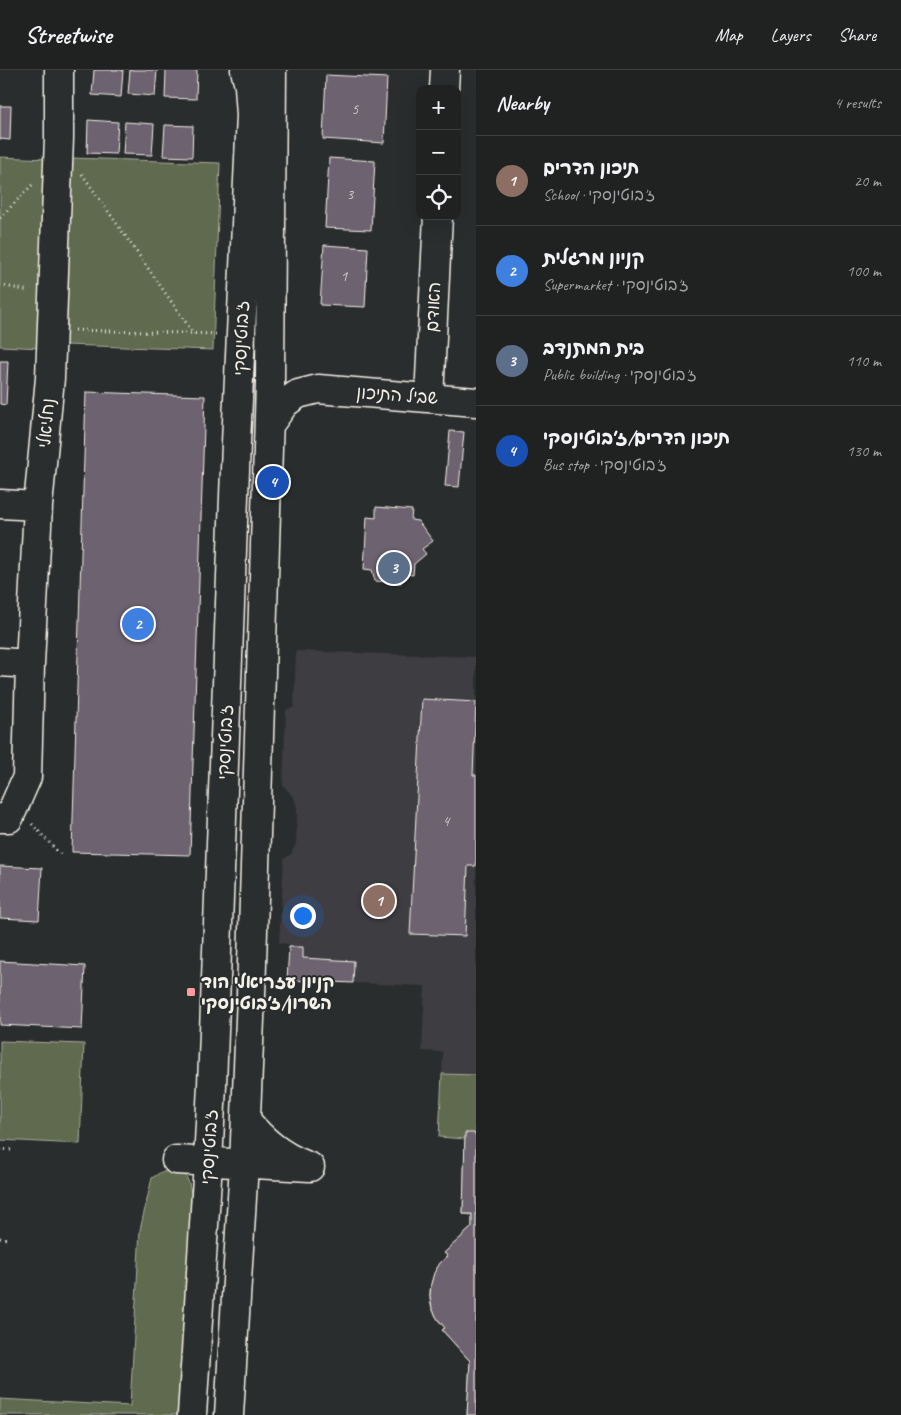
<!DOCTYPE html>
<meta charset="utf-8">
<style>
body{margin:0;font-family:Caveat,"Playpen Sans Hebrew",sans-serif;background:#282a2a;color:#f1f3f6}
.controls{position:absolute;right:15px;top:15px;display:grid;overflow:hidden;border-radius:10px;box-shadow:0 5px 20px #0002}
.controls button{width:45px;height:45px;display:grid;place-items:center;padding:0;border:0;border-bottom:1px solid #3d3f40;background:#202222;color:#f1f3f6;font:25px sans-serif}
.you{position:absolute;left:302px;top:845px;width:18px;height:18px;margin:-12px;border:4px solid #fff;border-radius:50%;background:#1a73e8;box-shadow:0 0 0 8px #1a73e833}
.badge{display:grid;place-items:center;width:32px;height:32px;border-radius:50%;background:#ff9aa2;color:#fff;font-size:16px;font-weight:700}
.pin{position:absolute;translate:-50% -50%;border:2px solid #fff;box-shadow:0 1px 5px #0006}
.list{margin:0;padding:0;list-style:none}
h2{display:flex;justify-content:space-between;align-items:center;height:65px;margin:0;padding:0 20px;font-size:21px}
h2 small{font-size:16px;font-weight:400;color:#a2a4a5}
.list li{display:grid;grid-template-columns:32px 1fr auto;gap:15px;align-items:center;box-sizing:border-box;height:90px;padding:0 20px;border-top:1px solid #3d3f40}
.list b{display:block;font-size:19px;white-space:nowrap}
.list p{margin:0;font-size:16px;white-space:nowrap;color:#a2a4a5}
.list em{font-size:16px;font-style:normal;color:#a2a4a5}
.icon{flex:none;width:28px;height:28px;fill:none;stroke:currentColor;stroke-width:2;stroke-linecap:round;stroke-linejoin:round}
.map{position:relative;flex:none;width:476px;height:1345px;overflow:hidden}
header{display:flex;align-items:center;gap:30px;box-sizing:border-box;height:70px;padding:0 25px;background:#202222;border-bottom:1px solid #3d3f40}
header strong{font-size:24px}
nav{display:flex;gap:28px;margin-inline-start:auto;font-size:18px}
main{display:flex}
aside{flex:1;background:#202222}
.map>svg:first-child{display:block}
.built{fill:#3e3d42}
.green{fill:#606a50;stroke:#aaae9c}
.building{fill:#6d6270;stroke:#f4f1e8}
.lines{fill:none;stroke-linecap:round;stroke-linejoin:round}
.minor-casing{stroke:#f4f1e8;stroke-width:31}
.path{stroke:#f4f1e8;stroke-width:3;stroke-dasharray:1 4;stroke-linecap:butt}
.minor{stroke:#2a2d2e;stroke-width:28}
.poi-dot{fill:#ff9aa2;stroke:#2a2d2e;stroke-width:2}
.labels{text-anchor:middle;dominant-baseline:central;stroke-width:4;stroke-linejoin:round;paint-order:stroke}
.number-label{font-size:15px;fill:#d2cdca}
.street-label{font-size:18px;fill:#f4f1e8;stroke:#2a2d2e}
.poi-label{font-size:18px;font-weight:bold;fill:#f4f1e8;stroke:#2a2d2e;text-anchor:start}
</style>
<header>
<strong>Streetwise</strong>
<nav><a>Map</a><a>Layers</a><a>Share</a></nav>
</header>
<main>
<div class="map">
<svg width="476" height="1345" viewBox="0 0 476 1345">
<rect width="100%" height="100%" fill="#2a2d2e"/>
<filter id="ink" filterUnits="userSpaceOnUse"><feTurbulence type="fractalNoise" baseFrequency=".02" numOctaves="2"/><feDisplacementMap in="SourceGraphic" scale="10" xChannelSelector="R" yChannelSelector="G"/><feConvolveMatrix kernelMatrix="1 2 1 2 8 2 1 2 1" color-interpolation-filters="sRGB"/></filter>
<g filter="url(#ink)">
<path class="built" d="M 296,581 L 476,587 L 476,1005 L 442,1004 L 443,982 L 422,981 L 425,916 L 287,910 L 289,874 L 279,873 L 284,789 L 291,784 L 296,774 L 297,747 L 297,737 L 294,728 L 283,715 L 286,640 L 294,637 Z"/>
<path class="green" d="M 0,87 L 49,89 L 42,278 L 0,276 Z
M 71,88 L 220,93 L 213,280 L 65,275 Z
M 0,971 L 84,974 L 80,1074 L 0,1070 Z
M 442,1004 L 476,1005 L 476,1345 L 467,1345 L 470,1291 L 442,1260 L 445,1257 C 442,1255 439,1252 437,1248 C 423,1228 431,1201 447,1186 L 444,1183 L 472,1157 L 472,1145 L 463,1144 L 465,1069 L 439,1067 Z
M 176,1101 L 185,1104 L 189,1113 L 193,1132 L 177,1345 L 0,1345 L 0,1329 L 130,1336 L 140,1160 L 152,1108 L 161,1102 Z"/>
<path class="building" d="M 94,0 L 123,0 L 121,27 L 92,25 Z
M 130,0 L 157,0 L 155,26 L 128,24 Z
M 166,0 L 197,0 L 196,29 L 165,28 Z
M 326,5 L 387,8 L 384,73 L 323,69 Z
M 0,36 L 11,36 L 10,70 L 0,69 Z
M 88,50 L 118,52 L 116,84 L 87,83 Z
M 125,52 L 154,54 L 152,85 L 123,84 Z
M 165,55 L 193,56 L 192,87 L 163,86 Z
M 329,88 L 375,91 L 371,160 L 325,158 Z
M 324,175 L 368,178 L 365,237 L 320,235 Z
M 0,291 L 8,291 L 6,335 L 0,334 Z
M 86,322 L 205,326 L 190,785 L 72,782 Z
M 450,361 L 464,362 L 459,417 L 445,416 Z
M 376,437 L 412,440 L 411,450 L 418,451 L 433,471 L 422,479 L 426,484 L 414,494 L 413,505 L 406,504 L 402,510 L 401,513 L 375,511 L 372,500 L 364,499 L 367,447 L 376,448 Z
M 422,629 L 476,632 L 473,705 L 476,705 L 476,796 L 468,796 L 465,866 L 410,864 Z
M 0,796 L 42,798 L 39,850 L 0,848 Z
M 289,877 L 303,877 L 303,888 L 354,891 L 353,913 L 287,910 Z
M 0,891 L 85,896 L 82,959 L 0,955 Z
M 465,1063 L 474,1063 L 476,1066 L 476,1345 L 467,1345 L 470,1291 L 442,1260 L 445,1258 L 437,1248 L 432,1238 L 430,1226 L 431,1214 L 434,1203 L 440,1193 L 448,1186 L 444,1183 L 472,1157 L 472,1144 L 463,1144 Z"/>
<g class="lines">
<g class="minor-casing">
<path id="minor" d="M 444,19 L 445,0
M 429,328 L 438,146
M 269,355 L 285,333 L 298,324 L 318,319 L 476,332
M 0,434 L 38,436
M 0,592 L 30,594
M 0,748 L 9,748 L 27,707 L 30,594 L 38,436 L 50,308 L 59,68 L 59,0
M 246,1050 C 262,1070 279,1085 303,1094
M 176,1090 L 310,1097
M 192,1345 L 208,1092 L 212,1015 L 236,373 L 251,45 L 249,16 L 245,0
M 229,1345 L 244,1094 L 251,925 L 270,314 L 272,0"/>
</g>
<path class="path" d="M 82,104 L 194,264
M 0,148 L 33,114
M 0,215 L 29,221
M 75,260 L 216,264
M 32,754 L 60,784
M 0,1079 L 11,1080
M 0,1168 L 7,1169"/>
<use href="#minor" class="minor"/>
</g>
</g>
<rect class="poi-dot" x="186" y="917" width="10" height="10" rx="2.5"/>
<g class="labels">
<g class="number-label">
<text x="355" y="39">5</text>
<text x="350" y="124">3</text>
<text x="344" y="206">1</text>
<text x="446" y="751">4</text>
</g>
<g class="street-label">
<text transform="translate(433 237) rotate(-87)">האודם</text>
<text transform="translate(241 268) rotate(-88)">ז'בוטינסקי</text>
<text transform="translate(397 325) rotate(4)">שביל התיכון</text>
<text transform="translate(46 353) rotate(-85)">נחליאלי</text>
<text transform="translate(225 672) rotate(-88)">ז'בוטינסקי</text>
<text transform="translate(209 1077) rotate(-87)">ז'בוטינסקי</text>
</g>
<g class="poi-label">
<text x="201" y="912">קניון עזריאלי הוד<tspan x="201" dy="21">השרון/ז׳בוטינסקי</tspan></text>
</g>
</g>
</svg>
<div class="controls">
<button>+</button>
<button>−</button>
<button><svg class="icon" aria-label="locate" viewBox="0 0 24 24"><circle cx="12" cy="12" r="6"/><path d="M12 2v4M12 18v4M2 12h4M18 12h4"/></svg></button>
</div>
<div class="you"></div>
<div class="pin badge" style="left:379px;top:831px;background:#8d6e63">1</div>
<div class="pin badge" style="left:138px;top:554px;background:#3f7fe0">2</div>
<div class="pin badge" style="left:394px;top:498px;background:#5c6f8a">3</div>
<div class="pin badge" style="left:273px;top:412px;background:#1a4fb4">4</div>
</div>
<aside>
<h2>Nearby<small>4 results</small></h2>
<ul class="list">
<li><span class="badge" style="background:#8d6e63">1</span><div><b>תיכון הדרים</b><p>School · ז'בוטינסקי</p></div><em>20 m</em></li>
<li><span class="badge" style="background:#3f7fe0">2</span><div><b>קניון מרגלית</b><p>Supermarket · ז'בוטינסקי</p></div><em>100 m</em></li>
<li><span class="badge" style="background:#5c6f8a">3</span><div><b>בית המתנדב</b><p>Public building · ז'בוטינסקי</p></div><em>110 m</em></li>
<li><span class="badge" style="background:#1a4fb4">4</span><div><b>תיכון הדרים/ז׳בוטינסקי</b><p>Bus stop · ז'בוטינסקי</p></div><em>130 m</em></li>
</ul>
</aside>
</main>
